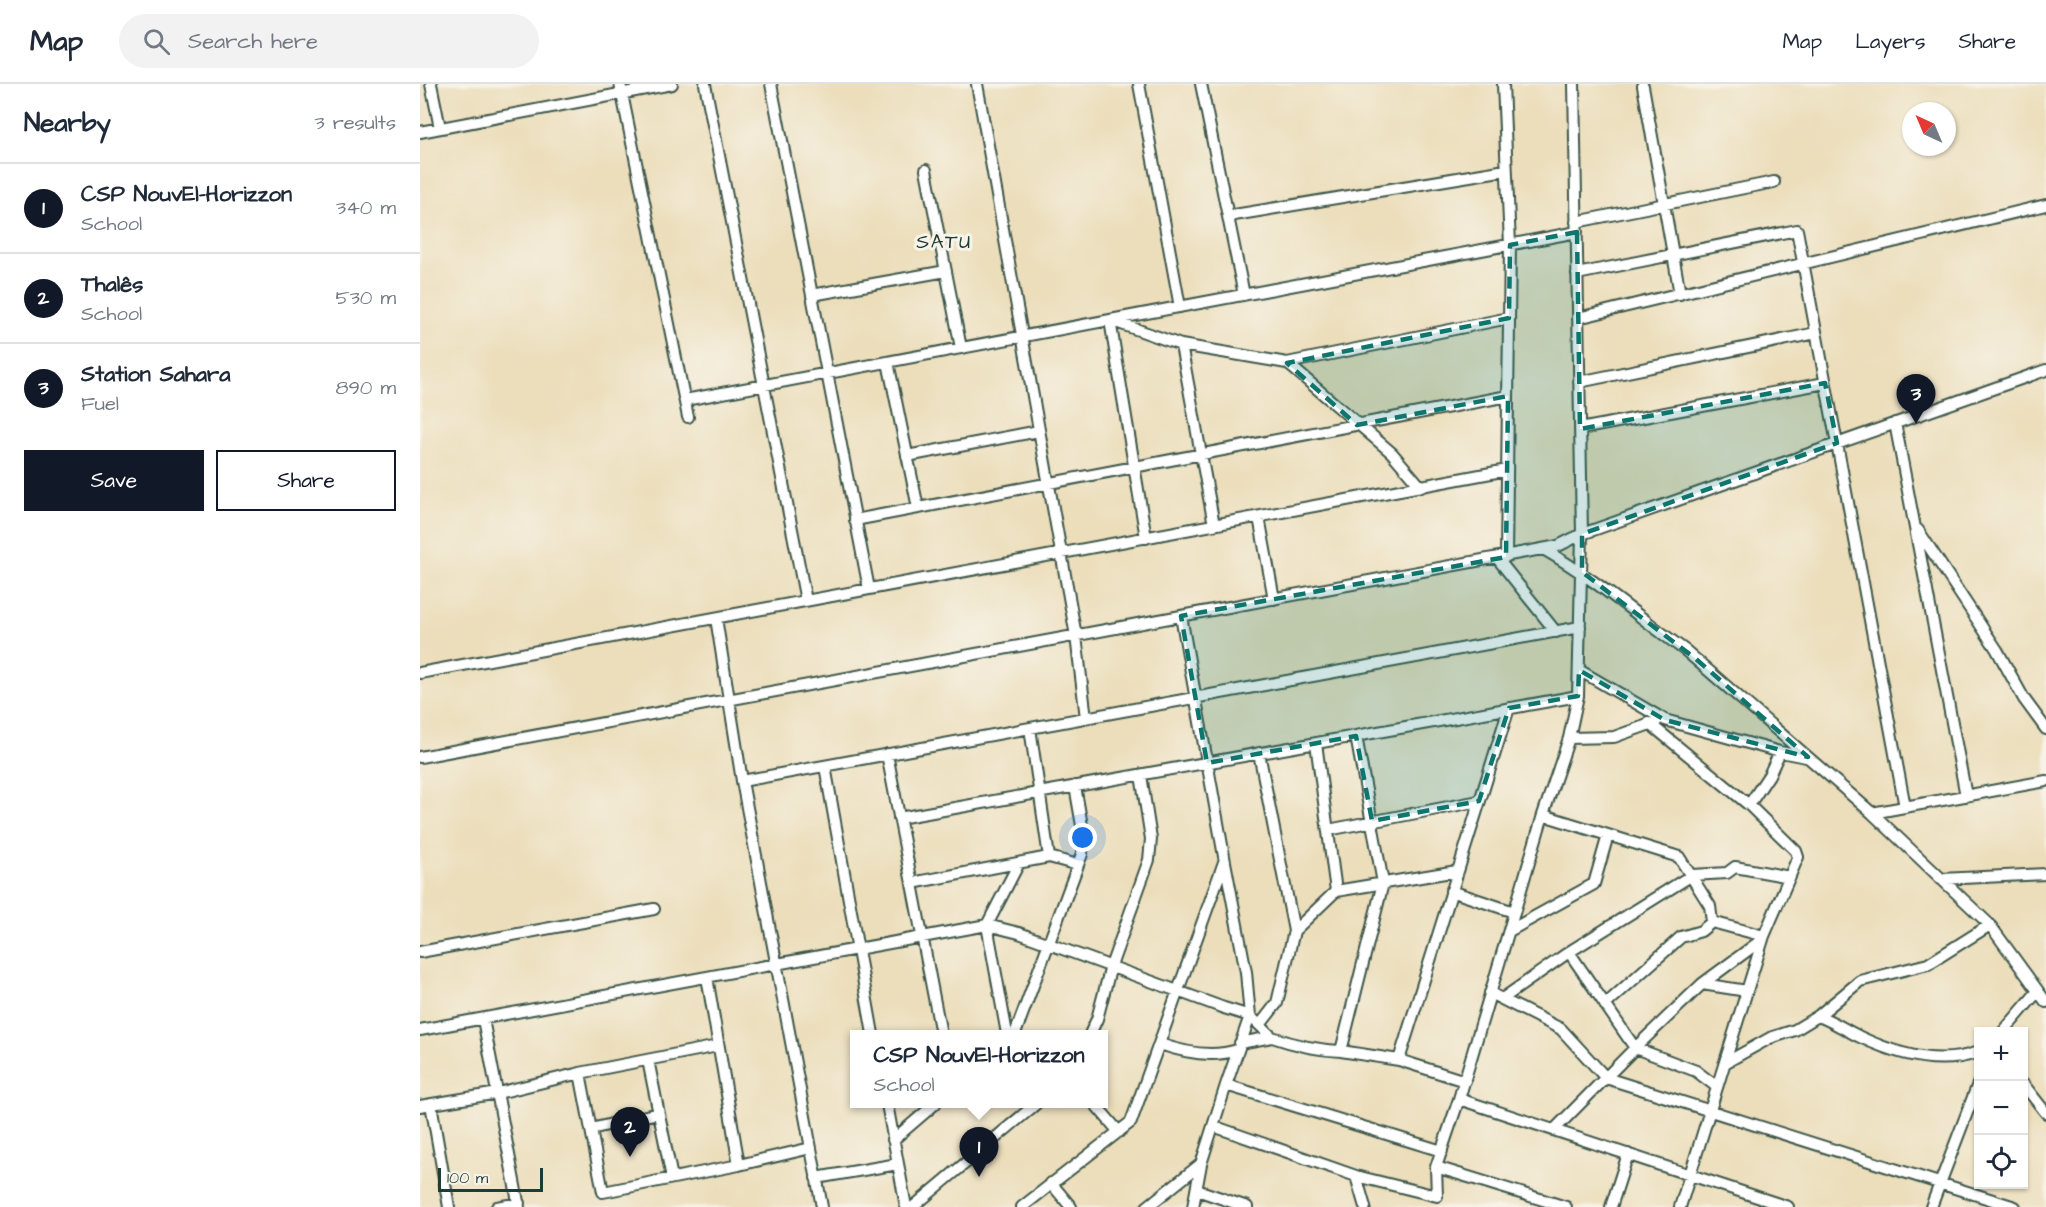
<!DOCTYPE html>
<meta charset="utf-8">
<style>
body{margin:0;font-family:"Architects Daughter",sans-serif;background:#f2f2f3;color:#1f2937}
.controls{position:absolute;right:18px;bottom:18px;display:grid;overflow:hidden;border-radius:0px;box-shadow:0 2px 4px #0004}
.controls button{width:54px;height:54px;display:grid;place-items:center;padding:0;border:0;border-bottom:2px solid #e0e1e3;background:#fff;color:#1f2937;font:30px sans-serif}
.compass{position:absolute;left:1482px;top:18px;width:54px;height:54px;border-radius:50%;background:#fff;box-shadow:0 2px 4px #0004;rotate:316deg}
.scale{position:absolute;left:18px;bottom:15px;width:105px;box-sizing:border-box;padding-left:6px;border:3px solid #1f3d34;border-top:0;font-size:16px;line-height:21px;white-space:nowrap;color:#1f3d34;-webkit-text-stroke:4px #f7f3e8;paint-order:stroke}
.you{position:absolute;left:663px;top:754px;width:21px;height:21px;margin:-15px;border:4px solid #fff;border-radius:50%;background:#1a73e8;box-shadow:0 0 0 9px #1a73e833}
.badge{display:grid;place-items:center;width:39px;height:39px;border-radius:50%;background:#111827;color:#fff;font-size:20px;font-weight:700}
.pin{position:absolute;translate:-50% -50px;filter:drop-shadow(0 2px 3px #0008)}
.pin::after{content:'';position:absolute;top:32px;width:21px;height:18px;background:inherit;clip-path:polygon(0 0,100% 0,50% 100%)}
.popup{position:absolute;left:430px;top:946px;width:258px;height:78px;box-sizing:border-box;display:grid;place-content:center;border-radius:0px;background:#fff;filter:drop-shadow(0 2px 4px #0005);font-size:20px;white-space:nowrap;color:#747a83}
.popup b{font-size:22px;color:#1f2937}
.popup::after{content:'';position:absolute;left:50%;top:100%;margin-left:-12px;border:12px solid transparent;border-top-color:#fff}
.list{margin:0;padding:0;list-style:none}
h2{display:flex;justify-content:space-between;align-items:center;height:78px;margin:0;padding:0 24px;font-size:26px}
h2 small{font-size:20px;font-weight:400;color:#747a83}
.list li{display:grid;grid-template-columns:39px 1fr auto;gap:18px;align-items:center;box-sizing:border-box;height:90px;padding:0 24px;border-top:2px solid #e0e1e3}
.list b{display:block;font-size:22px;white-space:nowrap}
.list p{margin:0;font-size:20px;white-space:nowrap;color:#747a83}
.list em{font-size:20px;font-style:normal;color:#747a83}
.actions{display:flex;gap:12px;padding:18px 24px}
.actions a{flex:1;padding:14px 0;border:2px solid #111827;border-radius:0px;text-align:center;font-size:21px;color:#111827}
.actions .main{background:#111827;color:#fff}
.icon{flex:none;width:33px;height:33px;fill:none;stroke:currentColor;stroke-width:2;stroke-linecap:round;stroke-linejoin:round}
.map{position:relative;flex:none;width:1626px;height:1123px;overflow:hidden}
header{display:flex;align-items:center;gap:36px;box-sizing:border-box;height:84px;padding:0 30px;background:#fff;border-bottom:2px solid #e0e1e3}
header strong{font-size:28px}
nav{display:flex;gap:33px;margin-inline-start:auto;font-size:21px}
.search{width:420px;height:54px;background:#f2f2f3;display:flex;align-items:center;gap:15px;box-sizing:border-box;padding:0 21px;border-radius:33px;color:#747a83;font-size:22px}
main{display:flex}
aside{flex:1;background:#fff}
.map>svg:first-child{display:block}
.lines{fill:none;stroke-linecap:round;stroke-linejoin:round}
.minor-casing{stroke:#3e5548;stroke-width:14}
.minor{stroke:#fff;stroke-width:10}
.marked{fill:#0f766e;fill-opacity:0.2;stroke:#0f766e;stroke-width:4.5;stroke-dasharray:12 8;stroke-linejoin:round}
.labels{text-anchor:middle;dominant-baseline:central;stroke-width:6;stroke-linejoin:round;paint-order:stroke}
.neighbourhood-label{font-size:20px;letter-spacing:1.5px;fill:#1f3d34;stroke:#f7f3e8}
</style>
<header>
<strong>Map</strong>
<div class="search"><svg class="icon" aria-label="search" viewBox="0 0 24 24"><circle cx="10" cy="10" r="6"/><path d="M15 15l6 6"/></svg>Search here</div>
<nav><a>Map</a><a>Layers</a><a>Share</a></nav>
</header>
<main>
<aside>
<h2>Nearby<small>3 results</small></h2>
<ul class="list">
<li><span class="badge">1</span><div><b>CSP NouvEl-Horizzon</b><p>School</p></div><em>340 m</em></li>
<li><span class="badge">2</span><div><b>Thalês</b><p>School</p></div><em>530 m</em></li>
<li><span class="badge">3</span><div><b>Station Sahara</b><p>Fuel</p></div><em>890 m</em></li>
</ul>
<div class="actions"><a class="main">Save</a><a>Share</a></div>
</aside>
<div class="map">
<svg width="1626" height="1123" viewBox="0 0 1626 1123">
<rect width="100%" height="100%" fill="#f7f3e8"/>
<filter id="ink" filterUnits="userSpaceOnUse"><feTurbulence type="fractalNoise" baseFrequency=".0167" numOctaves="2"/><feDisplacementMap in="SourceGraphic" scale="12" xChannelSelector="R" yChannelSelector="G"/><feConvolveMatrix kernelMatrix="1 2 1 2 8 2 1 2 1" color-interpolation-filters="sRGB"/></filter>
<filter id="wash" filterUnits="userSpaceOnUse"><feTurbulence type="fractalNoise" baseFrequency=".008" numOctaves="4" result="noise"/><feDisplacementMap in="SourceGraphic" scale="24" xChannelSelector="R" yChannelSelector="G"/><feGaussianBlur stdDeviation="1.35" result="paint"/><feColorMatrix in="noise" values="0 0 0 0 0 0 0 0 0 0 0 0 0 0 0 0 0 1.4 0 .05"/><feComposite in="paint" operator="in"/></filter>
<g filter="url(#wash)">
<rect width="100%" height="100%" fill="#ecdebb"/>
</g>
<g filter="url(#ink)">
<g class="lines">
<g class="minor-casing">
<path id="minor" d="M 11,0 L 20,44
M 200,0 L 268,333
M 285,0 L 386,517
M 351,0 L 449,505
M 557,0 L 656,552 L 666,634
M 719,0 L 760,223
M 781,0 L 824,211
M 1083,0 L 1090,161 L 1086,473
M 1223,2 L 1260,210
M 0,48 L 252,0
M 506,86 L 541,264
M 808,132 L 1086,86
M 1156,138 L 1354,98
M 1157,190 L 1377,146 L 1485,723
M 392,211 L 526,187
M 1158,234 L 1626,121
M 761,261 L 794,441
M 468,278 L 498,424
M 867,279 L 1089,234
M 1159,298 L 1396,249
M 265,316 L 1157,148
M 1475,339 L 1546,712
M 1160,345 L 1405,299
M 487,372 L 619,347
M 839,433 L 854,515
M 435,436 L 1088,312
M 1498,446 L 1577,566 L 1604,615 L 1626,645
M 726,454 L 690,236 L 761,261 L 867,279 L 972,369 L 1001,403
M 1123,465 C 1174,494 1219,533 1266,567 L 1452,729 L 1570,841 L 1626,918
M 1077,474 L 1136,548
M 761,532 L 805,778 L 826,888 L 830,932 L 806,1001 L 781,1080 L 773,1123
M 296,534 L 322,697 L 402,1123
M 1159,586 L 1245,636 L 1360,668 L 1386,673
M 0,589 L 1087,386
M 1229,639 L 1329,721 L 1376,767 L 1378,773 L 1344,852 L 1260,1123
M 610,644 L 629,773
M 1149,654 L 1194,653 L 1236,638
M 896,659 L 916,807
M 839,669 L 874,847
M 467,670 L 521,950
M 0,673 L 1138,462 L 1162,450 L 1626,286
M 405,682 L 453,950
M 322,697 L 1160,543
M 1329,721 L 1349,691 L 1360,668
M 1452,729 L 1626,697
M 1123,731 L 1259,773 L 1290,822 L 1292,838
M 479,734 L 1158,612
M 908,746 L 1059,717
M 1521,795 L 1626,790
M 492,799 L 629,773 L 658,781
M 1031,807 L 1094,828
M 1292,838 L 1344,852
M 1089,847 L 1174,800 L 1188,751
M 0,868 L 234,825
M 1149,868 L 1215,964 L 1276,987 L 1297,1003
M 287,893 L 319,1081
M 1282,900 L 1343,855
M 1070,909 L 1141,945 L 1186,994 L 1595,1123
M 1082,915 L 1149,868 L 1272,791 L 1307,789 L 1315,783 L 1370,793
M 1185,921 L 1261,853 L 1281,847 L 1292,838
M 1398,932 C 1413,937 1425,946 1440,953 C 1476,970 1520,983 1558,968
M 63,935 L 99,1123
M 840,941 L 857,919 L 874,847 L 916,807 L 1037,787
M 0,946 L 567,841 L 599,849 L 804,924 L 830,932 L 852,953 L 820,959
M 1583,948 L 1618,907
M 587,950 L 567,841 L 599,779
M 595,950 L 662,770 L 664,753 L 655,702
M 670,950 L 677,935 L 691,882 L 729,776 L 731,755 L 721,691
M 852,953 C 875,961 896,966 921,967 L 963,799 L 936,652
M 740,960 C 765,969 792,974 818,966
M 921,967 L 979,976 L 1045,997
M 228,976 L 252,1094
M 979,976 L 1089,624
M 1305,979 L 1350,954 L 1375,946 L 1398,932 L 1440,897 L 1508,880 L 1570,841
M 160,989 L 183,1108 L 319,1081 L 391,1064
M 806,1001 L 1022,1067
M 1604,1001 L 1626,1029
M 1039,1015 L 1368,1123
M 11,1020 L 29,1123
M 467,1020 L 486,1123
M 675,1020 L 699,1048
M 0,1022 L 78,1009 L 160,989 L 298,962
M 793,1042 L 936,1092 L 1017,1112 L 1016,1083 L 1039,1015 L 1123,731 L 1149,654 L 1158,612 L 1162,450 L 1154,0
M 171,1045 L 238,1029
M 1134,1046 L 1215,964 L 1282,900 L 1327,907
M 473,1056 L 515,1020
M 1016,1083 L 1146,1123
M 936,1092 L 945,1123
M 396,1094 L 478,1080
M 631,1099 L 651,1123
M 777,1106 L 827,1123
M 77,1123 L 99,1119
M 493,1123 L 616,1020
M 602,1123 L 711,1038 L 804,778
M 727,1123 L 781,1080
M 1191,1123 L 1208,1070
M 1511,1123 L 1558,1000"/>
</g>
<use href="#minor" class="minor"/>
</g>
</g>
<path class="marked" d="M 1157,148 L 1160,345 L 1405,299 L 1417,359 L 1162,450 L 1162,488 L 1276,575 L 1388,673 L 1245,636 L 1159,586 L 1158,612 L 1089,624 L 1059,717 L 952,737 L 936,652 L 787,679 L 761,532 L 1086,473 L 1088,312 L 937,341 L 867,279 L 1089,234 L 1090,161 Z"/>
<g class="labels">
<g class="neighbourhood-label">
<text x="524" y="158">SATU</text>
</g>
</g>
</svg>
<div class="controls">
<button>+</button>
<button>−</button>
<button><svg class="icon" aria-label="locate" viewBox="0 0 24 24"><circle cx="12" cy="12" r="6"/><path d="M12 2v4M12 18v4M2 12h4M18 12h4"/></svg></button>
</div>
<svg class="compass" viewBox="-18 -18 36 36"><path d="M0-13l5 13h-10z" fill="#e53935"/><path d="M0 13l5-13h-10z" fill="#747a83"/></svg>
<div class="scale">100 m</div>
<div class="you"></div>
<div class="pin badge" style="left:559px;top:1093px">1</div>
<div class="popup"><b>CSP NouvEl-Horizzon</b>School</div>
<div class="pin badge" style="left:210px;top:1073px">2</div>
<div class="pin badge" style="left:1496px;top:340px">3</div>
</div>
</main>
